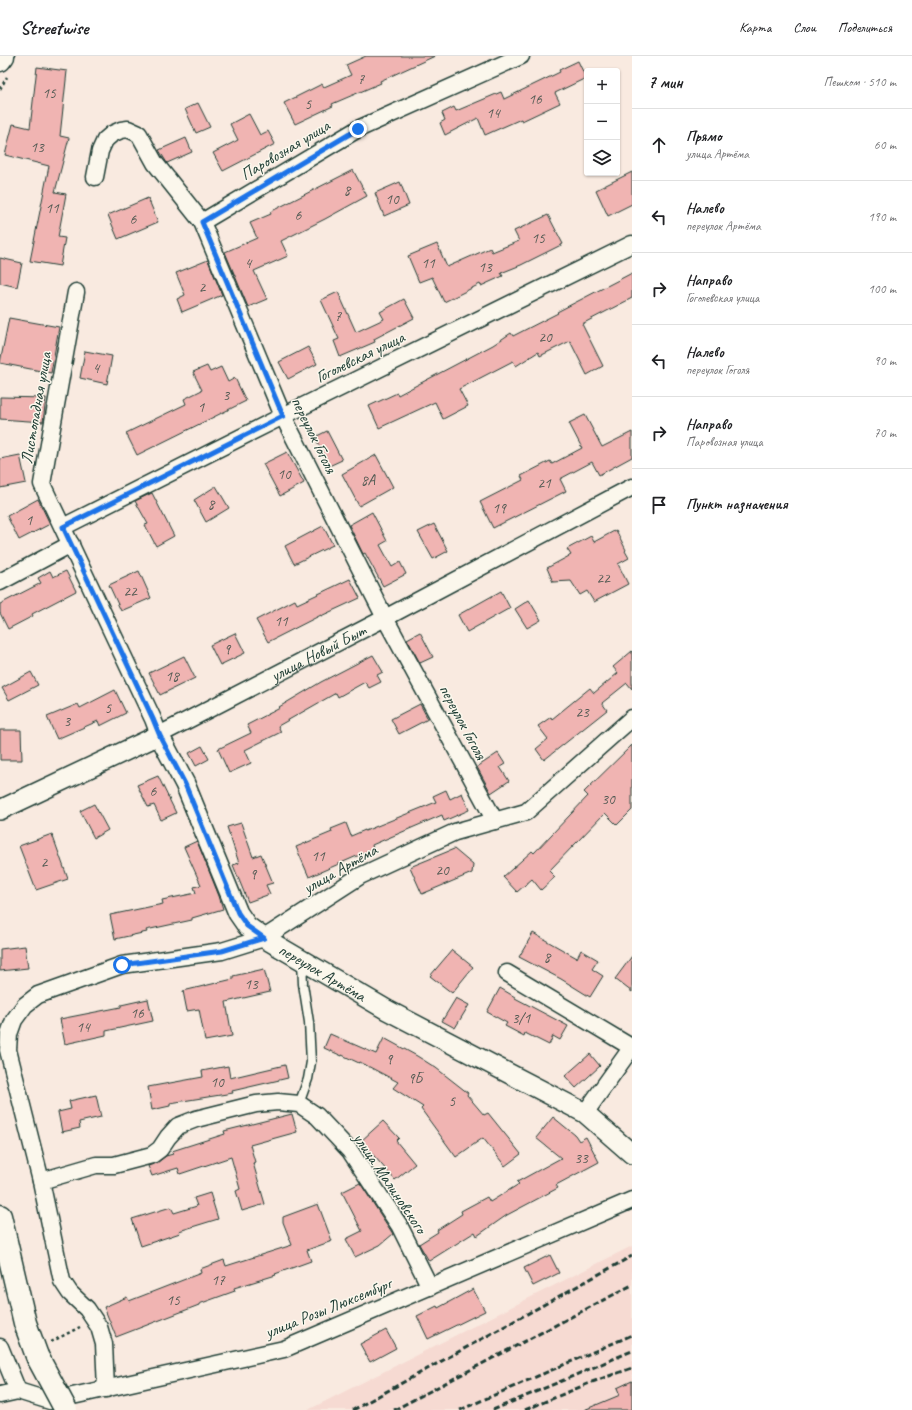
<!DOCTYPE html>
<html lang="ru">
<meta charset="utf-8">
<style>
body{margin:0;font-family:Caveat,sans-serif;background:#f2f2f2;color:#202124}
.controls{position:absolute;right:12px;top:12px;display:grid;overflow:hidden;border-radius:4px;box-shadow:0 1px 3px #0004}
.controls button{width:36px;height:36px;display:grid;place-items:center;padding:0;border:0;border-bottom:1px solid #e0e0e0;background:#fff;color:#202124;font:20px sans-serif}
.stop{position:absolute;width:12px;height:12px;margin:-9px;border:3px solid #1a73e8;border-radius:50%;background:#fff}
.stop.end{background:#1a73e8;border-color:#fff;box-shadow:0 1px 4px #0008}
.list{margin:0;padding:0;list-style:none}
h2{display:flex;justify-content:space-between;align-items:center;height:52px;margin:0;padding:0 16px;font-size:17px}
h2 small{font-size:13px;font-weight:400;color:#757577}
.list li{display:grid;grid-template-columns:26px 1fr auto;gap:12px;align-items:center;box-sizing:border-box;height:72px;padding:0 16px;border-top:1px solid #e0e0e0}
.list b{display:block;font-size:15px;white-space:nowrap}
.list p{margin:0;font-size:13px;white-space:nowrap;color:#757577}
.list em{font-size:13px;font-style:normal;color:#757577}
.icon{flex:none;width:22px;height:22px;fill:none;stroke:currentColor;stroke-width:2;stroke-linecap:round;stroke-linejoin:round}
.map{position:relative;flex:none;width:632px;height:1354px;overflow:hidden}
header{display:flex;align-items:center;gap:24px;box-sizing:border-box;height:56px;padding:0 20px;background:#fff;border-bottom:1px solid #e0e0e0}
header strong{font-size:19px}
nav{display:flex;gap:22px;margin-inline-start:auto;font-size:14px}
main{display:flex}
aside{flex:1;background:#fff}
.map>svg:first-child{display:block}
.built{fill:#f6dad2}
.building{fill:#f0b4b2;stroke:#1f3d34}
.lines{fill:none;stroke-linecap:round;stroke-linejoin:round}
.service-casing{stroke:#1f3d34;stroke-width:11}
.minor-casing{stroke:#1f3d34;stroke-width:19}
.tertiary-casing{stroke:#1f3d34;stroke-width:22}
.secondary-casing{stroke:#1f3d34;stroke-width:25}
.path{stroke:#1f3d34;stroke-width:2.5;stroke-dasharray:3 3;stroke-linecap:butt}
.service{stroke:#fbf7ec;stroke-width:8}
.minor{stroke:#fbf7ec;stroke-width:16}
.tertiary{stroke:#fbf7ec;stroke-width:19}
.secondary{stroke:#fbf7ec;stroke-width:22}
.rail{stroke:#1f3d34;stroke-width:3;stroke-dasharray:6 3;stroke-linecap:butt}
.secondary-bridge-casing{stroke:#1f3d34;stroke-width:25;stroke-linecap:butt}
.secondary-bridge{stroke:#fbf7ec;stroke-width:22}
.route{stroke:#1a73e8;stroke-width:5}
.labels{text-anchor:middle;dominant-baseline:central;stroke-width:3;stroke-linejoin:round;paint-order:stroke}
.number-label{font-size:15px;fill:#535b54}
.street-label{font-size:17px;fill:#1f3d34;stroke:#fbf7ec}
</style>
<header>
<strong>Streetwise</strong>
<nav><a>Карта</a><a>Слои</a><a>Поделиться</a></nav>
</header>
<main>
<div class="map">
<svg width="632" height="1354" viewBox="0 0 632 1354">
<rect width="100%" height="100%" fill="#f9eae0"/>
<filter id="ink" filterUnits="userSpaceOnUse"><feTurbulence type="fractalNoise" baseFrequency=".025" numOctaves="2"/><feDisplacementMap in="SourceGraphic" scale="8" xChannelSelector="R" yChannelSelector="G"/><feConvolveMatrix kernelMatrix="1 2 1 2 8 2 1 2 1" color-interpolation-filters="sRGB"/></filter>
<g filter="url(#ink)">
<path class="built" d="M 632,1190 L 632,1354 L 308,1354 Z"/>
<path class="building" d="M 366,0 L 435,0 L 380,25 L 381,27 L 332,48 L 333,50 L 295,68 L 284,47 L 322,28 L 324,31 L 351,19 L 346,9 Z
M 578,5 L 586,22 L 555,37 L 560,47 L 522,65 L 521,63 L 485,79 L 478,62 L 445,79 L 440,67 L 445,64 L 442,57 L 454,51 L 456,55 L 501,36 L 504,43 L 560,16 L 559,14 Z
M 37,11 L 67,15 L 60,80 L 69,82 L 55,136 L 66,138 L 58,181 L 65,182 L 60,210 L 30,205 L 49,110 L 5,99 L 13,68 L 30,72 Z
M 198,47 L 210,71 L 196,77 L 185,53 Z
M 249,58 L 260,79 L 268,75 L 275,88 L 223,115 L 213,97 L 238,84 L 230,68 Z
M 186,82 L 192,96 L 167,107 L 159,94 Z
M 353,114 L 367,140 L 325,163 L 281,185 L 288,200 L 254,215 L 267,243 L 248,251 L 225,196 L 257,182 L 250,167 L 271,158 L 270,156 Z
M 632,116 L 632,148 L 608,160 L 596,134 Z
M 400,126 L 409,149 L 384,160 L 375,137 Z
M 148,142 L 158,166 L 118,183 L 108,159 Z
M 548,159 L 563,188 L 521,209 L 501,217 L 503,220 L 481,230 L 480,228 L 444,246 L 432,221 L 419,226 L 408,200 L 437,188 L 447,211 L 490,192 L 492,196 L 519,185 L 514,175 Z
M 0,202 L 22,207 L 17,231 L 0,227 Z
M 208,204 L 222,239 L 182,256 L 177,243 L 185,239 L 176,217 Z
M 632,217 L 632,242 L 582,268 L 603,310 L 587,319 L 570,285 L 540,300 L 538,296 L 516,310 L 513,305 L 459,333 L 468,350 L 443,363 L 435,346 L 379,372 L 369,350 L 397,337 L 398,339 L 493,289 L 511,277 L 513,280 L 558,257 L 557,256 Z
M 338,236 L 356,276 L 384,263 L 380,256 L 404,243 L 414,262 L 374,283 L 375,286 L 340,301 L 334,285 L 339,283 L 321,244 Z
M 9,262 L 59,271 L 51,317 L 0,307 Z
M 308,291 L 317,308 L 288,323 L 279,306 Z
M 85,295 L 112,300 L 107,328 L 80,322 Z
M 207,310 L 210,316 L 221,311 L 228,326 L 235,322 L 246,345 L 137,399 L 126,377 L 186,348 L 184,343 L 202,334 L 193,316 Z
M 0,341 L 46,342 L 43,366 L 0,363 Z
M 585,359 L 602,391 L 632,376 L 632,401 L 599,419 L 592,406 L 560,423 L 566,435 L 493,472 L 480,446 L 523,424 L 521,420 L 550,405 L 552,408 L 582,392 L 569,367 Z
M 327,375 L 342,404 L 329,410 L 315,381 Z
M 287,396 L 304,427 L 280,440 L 263,408 Z
M 20,399 L 26,427 L 0,432 L 0,403 Z
M 376,399 L 393,431 L 359,450 L 342,418 Z
M 216,430 L 229,452 L 206,466 L 194,444 Z
M 152,437 L 174,480 L 156,490 L 145,469 L 148,468 L 135,445 Z
M 38,443 L 50,468 L 19,484 L 7,460 Z
M 372,456 L 387,485 L 380,489 L 392,511 L 400,506 L 406,518 L 383,530 L 365,497 L 363,498 L 349,469 Z
M 434,468 L 448,495 L 433,503 L 418,476 Z
M 323,470 L 333,489 L 294,508 L 285,490 Z
M 616,474 L 626,494 L 625,495 L 629,502 L 618,508 L 628,528 L 594,546 L 587,535 L 580,539 L 571,525 L 553,526 L 547,512 L 571,499 L 567,493 L 591,480 L 594,486 Z
M 50,515 L 53,521 L 66,515 L 76,535 L 32,558 L 33,560 L 8,573 L 0,557 L 0,548 L 41,527 L 38,522 Z
M 139,515 L 151,542 L 121,555 L 109,529 Z
M 350,523 L 360,542 L 321,560 L 321,559 L 268,586 L 256,564 L 295,544 L 297,548 Z
M 501,535 L 510,552 L 467,576 L 458,559 Z
M 529,544 L 541,564 L 527,572 L 515,553 Z
M 420,576 L 433,601 L 420,607 L 407,583 Z
M 235,577 L 245,597 L 220,609 L 210,589 Z
M 632,595 L 632,633 L 627,627 L 602,647 L 607,654 L 544,704 L 536,693 L 548,683 L 538,670 L 551,661 L 552,663 L 590,632 L 594,637 L 618,617 L 613,611 Z
M 373,599 L 383,616 L 377,619 L 381,626 L 369,632 L 365,626 L 338,641 L 336,637 L 278,670 L 281,676 L 245,694 L 251,707 L 229,717 L 218,693 L 251,677 L 247,669 L 280,652 L 279,651 L 321,626 Z
M 184,600 L 195,622 L 160,639 L 149,617 Z
M 31,616 L 38,629 L 9,644 L 2,632 Z
M 115,634 L 126,657 L 100,670 L 98,665 L 57,683 L 47,661 L 78,648 L 80,652 Z
M 420,648 L 428,663 L 399,678 L 391,663 Z
M 0,674 L 21,674 L 22,704 L 0,704 Z
M 632,689 L 632,754 L 617,769 L 605,757 L 549,815 L 555,821 L 541,834 L 532,823 L 517,836 L 503,821 L 532,795 L 534,797 L 588,740 L 584,736 Z
M 202,690 L 209,703 L 196,710 L 189,697 Z
M 498,697 L 505,708 L 500,711 L 509,725 L 491,737 L 477,711 Z
M 158,720 L 176,757 L 161,764 L 154,749 L 148,751 L 137,729 Z
M 446,734 L 450,743 L 462,737 L 469,754 L 444,765 L 442,759 L 372,789 L 373,793 L 309,821 L 296,791 L 332,776 L 331,773 L 346,767 L 351,780 L 365,774 L 365,775 L 436,746 L 433,740 Z
M 94,748 L 108,774 L 94,782 L 80,755 Z
M 241,767 L 253,801 L 261,798 L 273,827 L 266,829 L 270,838 L 248,846 L 233,809 L 239,807 L 227,771 Z
M 52,778 L 68,823 L 36,834 L 19,790 Z
M 197,785 L 219,840 L 223,853 L 192,862 L 192,864 L 146,874 L 147,876 L 115,883 L 110,859 L 163,848 L 162,844 L 196,837 L 194,831 L 201,829 L 184,791 Z
M 454,793 L 473,809 L 472,817 L 422,838 L 410,811 Z
M 533,877 L 577,902 L 581,894 L 598,904 L 592,913 L 603,920 L 590,941 L 561,923 L 519,901 Z
M 25,890 L 28,912 L 0,915 L 0,893 Z
M 452,894 L 473,911 L 452,937 L 430,920 Z
M 632,900 L 632,936 L 615,923 Z
M 264,913 L 270,936 L 226,946 L 232,980 L 205,985 L 199,953 L 187,955 L 183,935 L 233,923 L 233,920 Z
M 500,932 L 515,941 L 515,942 L 568,970 L 560,984 L 553,980 L 549,989 L 525,977 L 524,980 L 505,970 L 507,967 L 487,956 Z
M 456,942 L 469,949 L 455,972 L 442,965 Z
M 148,943 L 153,965 L 106,975 L 106,979 L 65,988 L 60,963 L 121,951 L 121,949 Z
M 330,978 L 376,998 L 384,982 L 417,1000 L 436,1012 L 468,1037 L 467,1039 L 484,1059 L 488,1057 L 521,1098 L 505,1110 L 483,1082 L 456,1101 L 421,1053 L 423,1051 L 393,1032 L 398,1026 L 360,1006 L 359,1007 L 342,999 L 342,1000 L 324,992 Z
M 590,998 L 600,1010 L 576,1032 L 565,1020 Z
M 285,1009 L 288,1022 L 232,1035 L 233,1037 L 170,1047 L 170,1050 L 152,1054 L 148,1031 L 203,1021 L 202,1015 L 228,1010 L 230,1022 Z
M 96,1039 L 101,1061 L 79,1066 L 80,1072 L 62,1076 L 58,1056 L 71,1053 L 69,1045 Z
M 292,1058 L 297,1076 L 250,1089 L 255,1106 L 253,1107 L 265,1148 L 242,1155 L 236,1135 L 240,1133 L 231,1101 L 180,1118 L 178,1112 L 152,1120 L 148,1110 L 157,1107 L 166,1100 L 173,1098 L 172,1095 L 225,1078 L 224,1075 Z
M 553,1061 L 575,1079 L 579,1085 L 586,1081 L 599,1106 L 556,1129 L 558,1132 L 507,1159 L 477,1180 L 475,1176 L 429,1205 L 419,1188 L 438,1176 L 437,1174 L 462,1158 L 461,1155 L 487,1141 L 490,1146 L 519,1128 L 517,1126 L 561,1102 L 536,1082 Z
M 383,1065 L 399,1082 L 396,1085 L 415,1108 L 395,1124 L 361,1085 Z
M 360,1127 L 393,1178 L 380,1189 L 355,1201 L 346,1183 L 362,1175 L 342,1136 Z
M 210,1137 L 218,1163 L 179,1175 L 180,1177 L 141,1190 L 132,1163 L 171,1151 L 174,1157 L 197,1150 L 194,1142 Z
M 318,1148 L 332,1185 L 307,1194 L 311,1205 L 275,1218 L 276,1219 L 234,1232 L 235,1235 L 199,1248 L 199,1249 L 116,1281 L 104,1251 L 127,1241 L 129,1245 L 201,1217 L 200,1213 L 224,1204 L 226,1210 L 292,1189 L 283,1166 L 283,1161 Z
M 550,1199 L 559,1217 L 533,1230 L 524,1212 Z
M 473,1233 L 485,1255 L 428,1283 L 417,1260 L 437,1250 L 438,1252 Z
M 386,1274 L 396,1292 L 370,1306 L 360,1288 Z
M 632,1325 L 632,1354 L 584,1354 L 620,1339 L 617,1332 Z"/>
<g class="lines">
<g class="service-casing">
<path id="service" d="M 299,1048 L 308,1023 L 311,1006 L 309,966 L 303,928 L 302,905"/>
</g>
<g class="minor-casing">
<g id="minor">
<path d="M 95,121 L 100,95 L 105,84 L 112,78 L 121,74 L 128,73 L 139,78 L 155,107 L 202,166 L 283,360 L 385,562 L 495,765"/>
<path d="M 202,166 L 358,73 L 521,0"/>
<path id="s1" d="M 76,236 L 42,428 L 153,663 L 159,679 L 385,562 L 632,431"/>
<path d="M 63,471 L 283,360 L 632,188"/>
<path d="M 0,526 L 71,488"/>
<path d="M 507,917 L 631,991"/>
<path d="M 585,1057 L 632,991"/>
<path d="M 41,1125 L 96,1109 L 114,1109 L 152,1099 L 160,1093 L 168,1081 L 178,1070 L 196,1063 L 256,1048 L 278,1046 L 299,1048 L 317,1060 L 350,1095 L 399,1169 L 430,1231"/>
<path d="M 0,1291 L 18,1335"/>
<path d="M 106,1333 L 104,1288 L 99,1271 L 87,1253 L 70,1237 L 62,1225 L 41,1125 L 8,994 L 9,978 L 14,964 L 25,949 L 38,939 L 122,909 L 222,895 L 264,882 L 360,820 L 455,776 L 526,756 L 632,662"/>
<path d="M 0,1339 L 18,1335 L 50,1345 L 284,1293 L 632,1144"/>
</g>
</g>
<g class="tertiary-casing">
<g id="tertiary">
<path id="s2" d="M 0,754 L 159,679 L 185,728 L 238,857 L 247,870 L 264,882 L 387,954 L 585,1057 L 632,1098"/>
</g>
</g>
<g class="secondary-casing">
<path id="secondary" d="M 0,4 L 3,0
M 0,1160 L 25,1267 L 37,1300"/>
</g>
<path class="path" d="M 0,33 L 7,21
M 51,1286 L 80,1271"/>
<use href="#service" class="service"/>
<use href="#minor" class="minor"/>
<use href="#tertiary" class="tertiary"/>
<use href="#secondary" class="secondary"/>
<path class="rail" d="M 353,1354 L 632,1200
M 394,1354 L 632,1229
M 460,1354 L 632,1279
M 493,1354 L 632,1295
M 525,1354 L 592,1326 L 632,1312"/>
<g class="secondary-bridge-casing">
<path id="secondary-bridge" d="M 37,1300 L 66,1354"/>
</g>
<use href="#secondary-bridge" class="secondary-bridge"/>
</g>
</g>
<g class="lines" filter="url(#ink)">
<path class="route" d="M 122,909 L 222,895 L 264,882 L 247,870 L 238,857 L 185,728 L 160,680 L 153,663 L 63,471 L 283,360 L 202,166 L 358,73"/>
</g>
<g class="labels">
<g class="number-label">
<text x="361" y="23">7</text>
<text x="49" y="37">15</text>
<text x="535" y="43">16</text>
<text x="308" y="48">5</text>
<text x="493" y="57">14</text>
<text x="37" y="91">13</text>
<text x="347" y="134">8</text>
<text x="392" y="143">10</text>
<text x="52" y="152">11</text>
<text x="298" y="159">6</text>
<text x="133" y="163">6</text>
<text x="538" y="182">15</text>
<text x="248" y="207">4</text>
<text x="428" y="207">11</text>
<text x="485" y="211">13</text>
<text x="202" y="231">2</text>
<text x="338" y="260">7</text>
<text x="545" y="281">20</text>
<text x="96" y="312">4</text>
<text x="226" y="339">3</text>
<text x="201" y="351">1</text>
<text x="284" y="418">10</text>
<text x="368" y="424">8А</text>
<text x="544" y="427">21</text>
<text x="211" y="448">8</text>
<text x="499" y="452">19</text>
<text x="29" y="464">1</text>
<text x="603" y="522">22</text>
<text x="130" y="535">22</text>
<text x="281" y="565">11</text>
<text x="227" y="593">9</text>
<text x="172" y="620">18</text>
<text x="108" y="652">5</text>
<text x="582" y="656">23</text>
<text x="67" y="665">3</text>
<text x="153" y="735">6</text>
<text x="608" y="743">30</text>
<text x="318" y="800">11</text>
<text x="44" y="806">2</text>
<text x="442" y="814">20</text>
<text x="253" y="818">9</text>
<text x="547" y="901">8</text>
<text x="251" y="928">13</text>
<text x="137" y="957">16</text>
<text x="521" y="962">3/1</text>
<text x="83" y="971">14</text>
<text x="389" y="1003">9</text>
<text x="415" y="1022">9Б</text>
<text x="217" y="1026">10</text>
<text x="452" y="1045">5</text>
<text x="581" y="1102">33</text>
<text x="218" y="1224">17</text>
<text x="173" y="1244">15</text>
</g>
<g class="street-label">
<text transform="translate(285 94) rotate(-31)">Паровозная улица</text>
<text transform="translate(360 301) rotate(-26)">Гоголевская улица</text>
<text transform="translate(36 352) rotate(-80)">Листопадная улица</text>
<text transform="translate(314 379) rotate(64)">переулок Гоголя</text>
<text stroke="none"><textPath href="#s1" startOffset="651">улица Новый Быт</textPath></text>
<text transform="translate(463 666) rotate(62)">переулок Гоголя</text>
<text transform="translate(340 813) rotate(-30)">улица Артёма</text>
<text stroke="none"><textPath href="#s2" startOffset="475">переулок Артёма</textPath></text>
<text transform="translate(390 1127) rotate(56)">улица Малиновского</text>
<text transform="translate(328 1252) rotate(-22)">улица Розы Люксембург</text>
</g>
</g>
</svg>
<div class="controls">
<button>+</button>
<button>−</button>
<button><svg class="icon" aria-label="layers" viewBox="0 0 24 24"><path d="M12 4l9 5-9 5-9-5zM3 14l9 5 9-5"/></svg></button>
</div>
<div class="stop" style="left:122px;top:909px"></div>
<div class="stop end" style="left:358px;top:73px"></div>
</div>
<aside>
<h2>7 мин<small>Пешком · 510 m</small></h2>
<ul class="list">
<li><svg class="icon" aria-label="ahead" viewBox="0 0 24 24"><path d="M12 20V5M6 11l6-6 6 6"/></svg><div><b>Прямо</b><p>улица Артёма</p></div><em>60 m</em></li>
<li><svg class="icon" aria-label="left" viewBox="0 0 24 24"><path d="M17 20v-9H6M10 6l-5 5 5 5"/></svg><div><b>Налево</b><p>переулок Артёма</p></div><em>190 m</em></li>
<li><svg class="icon" aria-label="right" viewBox="0 0 24 24"><path d="M7 20v-9h11M14 6l5 5-5 5"/></svg><div><b>Направо</b><p>Гоголевская улица</p></div><em>100 m</em></li>
<li><svg class="icon" aria-label="left" viewBox="0 0 24 24"><path d="M17 20v-9H6M10 6l-5 5 5 5"/></svg><div><b>Налево</b><p>переулок Гоголя</p></div><em>90 m</em></li>
<li><svg class="icon" aria-label="right" viewBox="0 0 24 24"><path d="M7 20v-9h11M14 6l5 5-5 5"/></svg><div><b>Направо</b><p>Паровозная улица</p></div><em>70 m</em></li>
<li><svg class="icon" aria-label="arrive" viewBox="0 0 24 24"><path d="M6 21V4h12l-3 4 3 4H6"/></svg><div><b>Пункт назначения</b></div></li>
</ul>
</aside>
</main>
